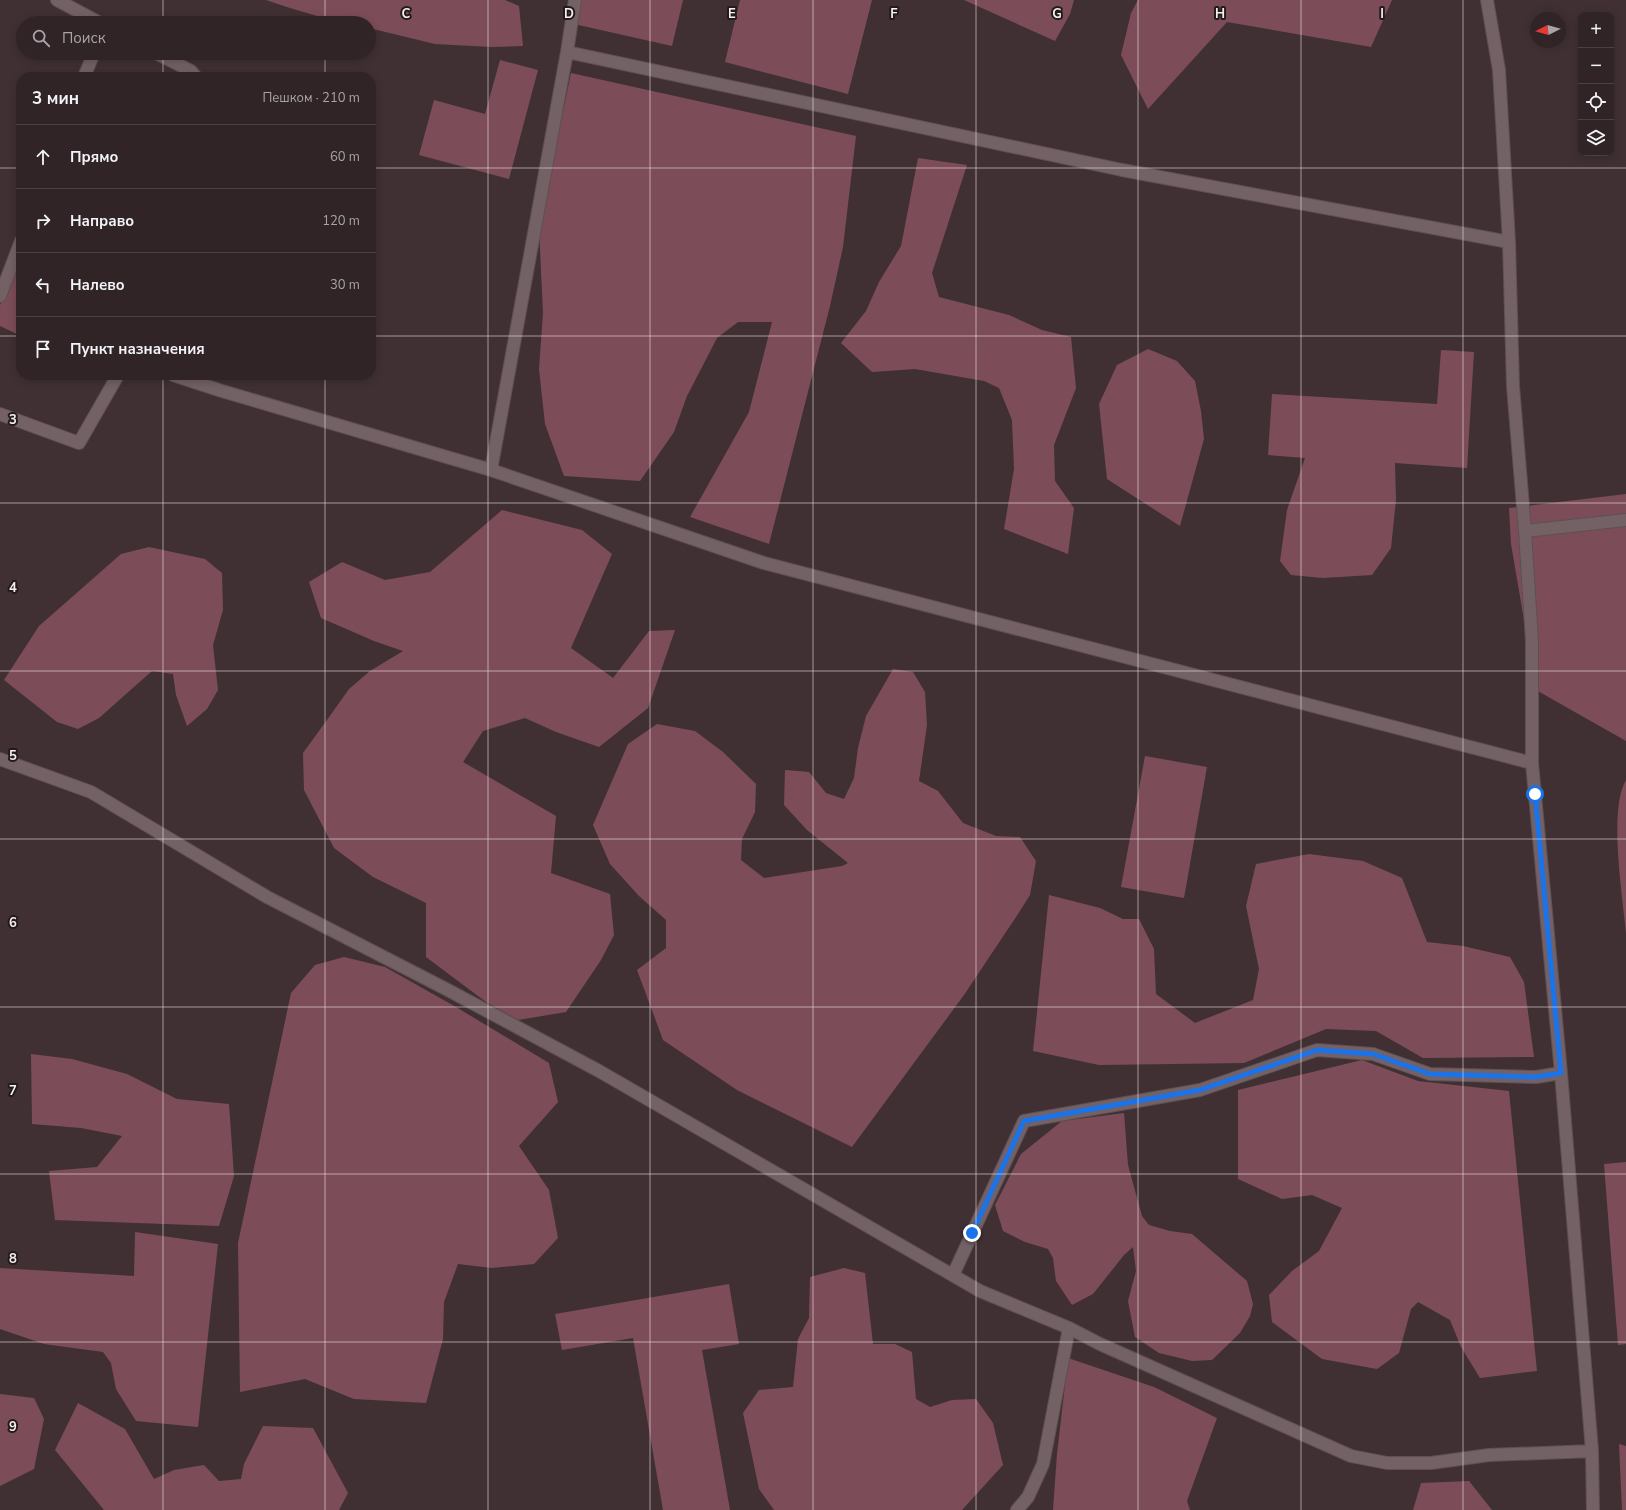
<!DOCTYPE html>
<html lang="ru">
<meta charset="utf-8">
<style>
body{margin:0;font-family:"Nunito Sans",sans-serif;background:#3c3033;color:#f1f3f6}
.controls{position:absolute;right:12px;top:12px;display:grid;overflow:hidden;border-radius:8px;box-shadow:0 2px 10px #0003}
.controls button{width:36px;height:36px;display:grid;place-items:center;padding:0;border:0;border-bottom:1px solid #4b4144;background:#302427;color:#f1f3f6;font:20px sans-serif}
.compass{position:absolute;left:1530px;top:12px;width:36px;height:36px;border-radius:50%;background:#302427;box-shadow:0 2px 10px #0003;rotate:264deg}
.stop{position:absolute;width:12px;height:12px;margin:-9px;border:3px solid #1a73e8;border-radius:50%;background:#fff}
.stop.end{background:#1a73e8;border-color:#fff;box-shadow:0 1px 4px #0008}
.list{margin:0;padding:0;list-style:none}
h2{display:flex;justify-content:space-between;align-items:center;height:52px;margin:0;padding:0 16px;font-size:17px}
h2 small{font-size:13px;font-weight:400;color:#a8a4a7}
.list li{display:grid;grid-template-columns:26px 1fr auto;gap:12px;align-items:center;box-sizing:border-box;height:64px;padding:0 16px;border-top:1px solid #4b4144}
.list b{display:block;font-size:15px;white-space:nowrap}
.list em{font-size:13px;font-style:normal;color:#a8a4a7}
.icon{flex:none;width:22px;height:22px;fill:none;stroke:currentColor;stroke-width:2;stroke-linecap:round;stroke-linejoin:round}
.map{position:relative;flex:none;width:1626px;height:1510px;overflow:hidden}
.search{position:absolute;background:#302427;box-shadow:0 2px 10px #0003;left:16px;top:16px;width:360px;height:44px;display:flex;align-items:center;gap:10px;box-sizing:border-box;padding:0 14px;border-radius:22px;color:#a8a4a7;font-size:15px}
.panel{position:absolute;background:#302427;box-shadow:0 2px 10px #0003;left:16px;top:72px;width:360px;height:308px;border-radius:16px}
.map>svg:first-child{display:block}
.green{fill:#7c4d59}
.lines{fill:none;stroke-linecap:round;stroke-linejoin:round}
.minor-casing{stroke:#5d5053;stroke-width:14}
.minor{stroke:#736165;stroke-width:12}
.route{stroke:#1a73e8;stroke-width:5}
.grid{fill:none;stroke:#f8eef0;stroke-width:1;stroke-opacity:0.55}
.grid-label{font-size:13px;text-anchor:middle;font-weight:bold;fill:#f8eef0;stroke:#221b1c;stroke-width:4;stroke-linejoin:round;paint-order:stroke}
</style>
<div class="map">
<svg width="1626" height="1510" viewBox="0 0 1626 1510">
<rect width="100%" height="100%" fill="#403034"/>
<path class="green" d="M 266,0 L 505,0 L 519,6 L 523,46 L 492,47 L 435,44 L 369,28 L 369,23 C 333,23 299,11 266,0 Z
M 580,0 L 683,0 L 672,46 L 574,24 Z
M 740,0 L 872,0 L 848,94 L 725,62 Z
M 964,0 L 1074,0 L 1070,14 L 1055,41 Z
M 1138,0 L 1392,0 L 1371,47 L 1227,22 L 1148,109 L 1121,55 L 1131,13 Z
M 500,60 L 538,70 L 509,179 L 419,155 L 434,100 L 485,114 Z
M 571,73 L 856,136 L 843,247 L 830,306 L 769,544 L 690,517 L 749,412 L 772,322 L 738,322 L 717,338 L 687,396 L 674,432 L 640,481 L 564,476 L 545,424 L 539,369 L 543,313 L 539,228 Z
M 918,158 L 967,165 L 932,273 L 939,297 L 1009,315 L 1042,330 L 1071,337 L 1076,388 L 1054,445 L 1055,481 L 1074,508 L 1068,554 L 1004,529 L 1014,469 L 1012,420 L 999,388 L 984,381 L 915,369 L 872,372 L 841,343 L 866,311 L 879,282 L 901,246 Z
M 21,260 L 21,336 L 0,326 L 0,305 Z
M 1148,349 L 1177,361 L 1195,381 L 1201,411 L 1204,439 L 1180,526 L 1107,479 L 1099,404 L 1117,365 Z
M 1441,350 L 1474,352 L 1467,468 L 1395,463 L 1396,500 L 1391,548 L 1372,575 L 1323,578 L 1291,575 L 1280,561 L 1287,510 L 1305,458 L 1268,455 L 1272,394 L 1437,404 Z
M 1626,494 L 1626,741 L 1536,690 L 1511,544 L 1509,508 Z
M 502,510 L 582,530 L 612,554 L 571,648 L 613,678 L 649,631 L 675,630 L 648,708 L 599,747 L 556,732 L 525,718 L 483,731 L 463,762 L 556,816 L 551,873 L 610,894 L 614,935 L 601,960 L 566,1012 L 518,1020 L 486,1002 L 426,957 L 426,903 L 373,877 L 334,848 L 304,790 L 303,753 L 327,720 L 349,689 L 370,671 L 403,651 L 374,641 L 321,618 L 309,582 L 342,562 L 385,580 L 430,572 Z
M 149,547 L 205,559 L 222,573 L 223,610 L 213,645 L 218,690 L 207,709 L 187,726 L 176,695 L 173,674 L 152,671 L 99,718 L 78,729 L 57,722 L 4,680 L 39,626 L 121,554 Z
M 893,669 L 913,672 L 925,692 L 927,725 L 919,781 L 938,791 L 963,823 L 996,836 L 1020,837 L 1036,861 L 1030,895 L 1018,914 L 964,995 L 852,1147 L 737,1090 L 663,1040 L 637,970 L 666,948 L 666,920 L 639,896 L 610,864 L 593,825 L 628,744 L 657,724 L 695,731 L 723,752 L 756,784 L 755,812 L 742,839 L 741,860 L 764,878 L 842,866 L 848,863 L 807,830 L 784,805 L 785,770 L 809,772 L 826,793 L 844,799 L 854,778 L 858,748 L 866,716 Z
M 1145,756 L 1207,767 L 1184,898 L 1121,887 Z
M 1626,780 L 1626,934 C 1623,897 1608,810 1626,780 Z
M 1309,854 L 1363,861 L 1402,878 L 1427,942 L 1463,946 L 1510,957 L 1524,982 L 1534,1057 L 1423,1058 L 1376,1031 L 1326,1029 L 1244,1063 L 1099,1065 L 1033,1051 L 1049,895 L 1100,908 L 1123,919 L 1139,919 L 1154,949 L 1156,994 L 1195,1023 L 1253,1000 L 1259,969 L 1246,906 L 1256,864 Z
M 344,957 L 385,967 L 456,1007 L 549,1063 L 558,1102 L 519,1146 L 549,1190 L 558,1238 L 534,1264 L 492,1268 L 458,1264 L 444,1302 L 443,1339 L 426,1403 L 354,1399 L 305,1379 L 240,1392 L 238,1243 L 291,993 L 315,965 Z
M 31,1054 L 72,1059 L 127,1074 L 177,1099 L 229,1104 L 234,1176 L 219,1226 L 55,1220 L 49,1171 L 97,1167 L 122,1136 L 81,1128 L 32,1124 Z
M 1362,1060 L 1418,1081 L 1509,1091 L 1537,1371 L 1480,1378 L 1461,1347 L 1450,1320 L 1418,1302 L 1411,1309 L 1399,1353 L 1377,1369 L 1322,1359 L 1272,1322 L 1269,1295 L 1292,1271 L 1319,1251 L 1342,1208 L 1312,1195 L 1282,1199 L 1238,1179 L 1238,1090 Z
M 1124,1113 L 1128,1165 L 1142,1216 L 1149,1225 L 1170,1231 L 1192,1234 L 1247,1281 L 1253,1304 L 1250,1316 L 1240,1333 L 1212,1360 L 1192,1361 L 1159,1353 L 1135,1337 L 1128,1301 L 1136,1271 L 1133,1247 L 1124,1255 L 1093,1294 L 1072,1305 L 1056,1281 L 1053,1258 L 1048,1249 L 1025,1242 L 1003,1231 L 995,1205 L 1021,1154 L 1062,1121 Z
M 1626,1162 L 1626,1344 L 1618,1345 L 1604,1164 Z
M 135,1232 L 218,1244 L 198,1427 L 136,1421 L 116,1389 L 111,1363 L 103,1352 L 44,1344 L 0,1329 L 0,1268 L 134,1276 Z
M 844,1268 L 865,1273 L 873,1344 L 895,1344 L 912,1352 L 916,1399 L 930,1407 L 952,1400 L 976,1399 L 993,1423 L 1003,1465 L 962,1510 L 774,1510 L 759,1489 L 743,1413 L 759,1390 L 793,1387 L 798,1339 L 809,1318 L 810,1277 Z
M 729,1284 L 739,1344 L 702,1350 L 730,1510 L 663,1510 L 633,1338 L 562,1350 L 555,1314 Z
M 1068,1358 L 1154,1387 L 1217,1418 L 1187,1501 L 1190,1510 L 1053,1510 L 1057,1454 Z
M 0,1394 L 34,1398 L 44,1419 L 34,1469 L 0,1486 Z
M 78,1403 L 125,1429 L 154,1479 L 174,1470 L 204,1465 L 219,1481 L 241,1479 L 244,1464 L 263,1426 L 313,1428 L 348,1493 L 339,1510 L 104,1510 L 55,1450 Z
M 1619,1444 L 1626,1446 L 1626,1510 L 1622,1510 Z
M 1469,1481 L 1492,1510 L 1413,1510 L 1421,1483 Z"/>
<g class="lines">
<g class="minor-casing">
<path id="minor" d="M 57,0 L 100,23
M 1487,0 L 1499,70 L 1509,242 L 1513,386 L 1525,531 L 1532,641 L 1532,763 L 1561,1073 L 1592,1451 L 1593,1510
M 567,52 L 575,0
M 156,53 L 191,71 L 196,77
M 84,77 L 94,53
M 0,296 L 21,241
M 173,375 L 222,391 L 491,470 L 764,563 L 1532,763
M 0,414 L 79,443 L 118,375
M 491,470 L 567,52 L 1122,170 L 1509,242
M 1525,531 L 1626,520
M 0,759 L 91,792 L 267,897 L 446,989 L 599,1071 L 980,1291 L 1069,1328 L 1100,1344 L 1351,1456 L 1387,1463 L 1431,1463 L 1489,1455 L 1592,1451
M 953,1275 L 1024,1121 L 1200,1090 L 1317,1050 L 1373,1054 L 1430,1074 L 1536,1077 L 1561,1073
M 1017,1510 L 1028,1497 L 1043,1464 L 1069,1328"/>
</g>
<use href="#minor" class="minor"/>
</g>
<g class="lines">
<path class="route" d="M 972,1233 L 1024,1121 L 1200,1090 L 1317,1050 L 1373,1054 L 1430,1074 L 1536,1077 L 1561,1073 L 1535,794"/>
</g>
<path class="grid" d="M 163,0 L 163,23M 325,0 L 325,23M 488,0 L 488,1510M 650,0 L 650,1510M 813,0 L 813,1510M 976,0 L 976,1510M 1138,0 L 1138,1510M 1301,0 L 1301,1510M 1463,0 L 1463,1510M 163,53 L 163,77M 325,53 L 325,77M 0,168 L 21,168M 371,168 L 1626,168M 0,336 L 21,336M 371,336 L 1626,336M 163,375 L 163,1510M 325,375 L 325,1510M 0,503 L 1626,503M 0,671 L 1626,671M 0,839 L 1626,839M 0,1007 L 1626,1007M 0,1174 L 1626,1174M 0,1342 L 1626,1342"/>
<g class="grid-label">
<text x="406" y="18">C</text>
<text x="569" y="18">D</text>
<text x="732" y="18">E</text>
<text x="894" y="18">F</text>
<text x="1057" y="18">G</text>
<text x="1220" y="18">H</text>
<text x="1382" y="18">I</text>
<text x="13" y="424">3</text>
<text x="13" y="592">4</text>
<text x="13" y="760">5</text>
<text x="13" y="927">6</text>
<text x="13" y="1095">7</text>
<text x="13" y="1263">8</text>
<text x="13" y="1431">9</text>
</g>
</svg>
<div class="controls">
<button>+</button>
<button>−</button>
<button><svg class="icon" aria-label="locate" viewBox="0 0 24 24"><circle cx="12" cy="12" r="6"/><path d="M12 2v4M12 18v4M2 12h4M18 12h4"/></svg></button>
<button><svg class="icon" aria-label="layers" viewBox="0 0 24 24"><path d="M12 4l9 5-9 5-9-5zM3 14l9 5 9-5"/></svg></button>
</div>
<svg class="compass" viewBox="-18 -18 36 36"><path d="M0-13l5 13h-10z" fill="#e53935"/><path d="M0 13l5-13h-10z" fill="#a8a4a7"/></svg>
<div class="stop" style="left:1535px;top:794px"></div>
<div class="stop end" style="left:972px;top:1233px"></div>
<div class="search"><svg class="icon" aria-label="search" viewBox="0 0 24 24"><circle cx="10" cy="10" r="6"/><path d="M15 15l6 6"/></svg>Поиск</div>
<section class="panel">
<h2>3 мин<small>Пешком · 210 m</small></h2>
<ul class="list">
<li><svg class="icon" aria-label="ahead" viewBox="0 0 24 24"><path d="M12 20V5M6 11l6-6 6 6"/></svg><div><b>Прямо</b></div><em>60 m</em></li>
<li><svg class="icon" aria-label="right" viewBox="0 0 24 24"><path d="M7 20v-9h11M14 6l5 5-5 5"/></svg><div><b>Направо</b></div><em>120 m</em></li>
<li><svg class="icon" aria-label="left" viewBox="0 0 24 24"><path d="M17 20v-9H6M10 6l-5 5 5 5"/></svg><div><b>Налево</b></div><em>30 m</em></li>
<li><svg class="icon" aria-label="arrive" viewBox="0 0 24 24"><path d="M6 21V4h12l-3 4 3 4H6"/></svg><div><b>Пункт назначения</b></div></li>
</ul>
</section>
</div>
